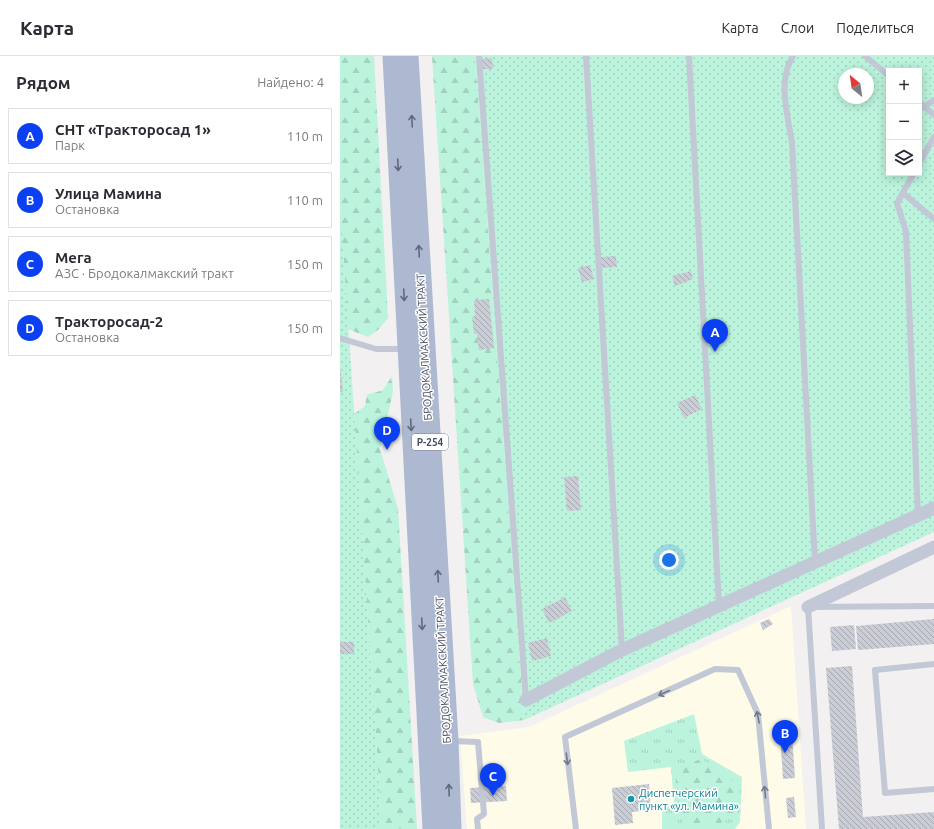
<!DOCTYPE html>
<html lang="ru">
<meta charset="utf-8">
<style>
body{margin:0;font-family:Ubuntu,sans-serif;background:#f7f7f7;color:#2b2b33}
.controls{position:absolute;right:12px;top:12px;display:grid;overflow:hidden;border-radius:0px;box-shadow:0 2px 10px #0003}
.controls button{width:36px;height:36px;display:grid;place-items:center;padding:0;border:0;border-bottom:1px solid #e1e1e2;background:#fff;color:#2b2b33;font:20px sans-serif}
.compass{position:absolute;left:498px;top:12px;width:36px;height:36px;border-radius:50%;background:#fff;box-shadow:0 2px 10px #0003;rotate:331deg}
.you{position:absolute;left:329px;top:504px;width:14px;height:14px;margin:-10px;border:3px solid #fff;border-radius:50%;background:#1a73e8;box-shadow:0 0 0 6px #1a73e833}
.badge{display:grid;place-items:center;width:26px;height:26px;border-radius:50%;background:#0a3ff2;color:#fff;font-size:13px;font-weight:700}
.pin{position:absolute;translate:-50% -33px;filter:drop-shadow(0 1px 2px #0008)}
.pin::after{content:'';position:absolute;top:21px;width:14px;height:12px;background:inherit;clip-path:polygon(0 0,100% 0,50% 100%)}
.list{margin:0;padding:0;list-style:none}
h2{display:flex;justify-content:space-between;align-items:center;height:52px;margin:0;padding:0 16px;font-size:17px}
h2 small{font-size:13px;font-weight:400;color:#7c7c81}
.list li{display:grid;grid-template-columns:26px 1fr auto;gap:12px;align-items:center;box-sizing:border-box;height:56px;margin:0 8px 8px;padding:0 8px;border:1px solid #e1e1e2;border-radius:0px}
.list b{display:block;font-size:15px;white-space:nowrap}
.list p{margin:0;font-size:13px;white-space:nowrap;color:#7c7c81}
.list em{font-size:13px;font-style:normal;color:#7c7c81}
.icon{flex:none;width:22px;height:22px;fill:none;stroke:currentColor;stroke-width:2;stroke-linecap:round;stroke-linejoin:round}
.map{position:relative;flex:none;width:594px;height:773px;overflow:hidden}
header{display:flex;align-items:center;gap:24px;box-sizing:border-box;height:56px;padding:0 20px;background:#fff;border-bottom:1px solid #e1e1e2}
header strong{font-size:19px}
nav{display:flex;gap:22px;margin-inline-start:auto;font-size:14px}
main{display:flex}
aside{flex:1;background:#fff}
.map>svg:first-child{display:block}
.commercial{fill:#fefce9}
.grass{fill:url(#grass-tufts)}
.forest{fill:url(#forest-firs)}
.garden{fill:url(#garden-dots);fill-rule:evenodd}
.building{fill:url(#building-back-hatch)}
.lines{fill:none;stroke-linecap:round;stroke-linejoin:round}
.lane{stroke:#c2c8d6;stroke-width:6}
.street{stroke:#c2c8d6;stroke-width:13}
.primary{stroke:#adb8d1;stroke-width:21}
.oneway{stroke:#60687c}
.oneway2{stroke:#717989}
.culture-dot{fill:#0f9aa8;stroke:#fff;stroke-width:1.5}
.labels{text-anchor:middle;dominant-baseline:central;stroke-width:3;stroke-linejoin:round;paint-order:stroke}
.shield{fill:#fff;stroke:#7e838f;stroke-width:1}
.shield-label{font-size:10px;font-weight:bold;fill:#464e5f}
.street-label{font-size:11px;fill:#464e5f;stroke:#fff}
.culture-label{font-size:11px;fill:#0d838f;stroke:#fff;text-anchor:start}
</style>
<header>
<strong>Карта</strong>
<nav><a>Карта</a><a>Слои</a><a>Поделиться</a></nav>
</header>
<main>
<aside>
<h2>Рядом<small>Найдено: 4</small></h2>
<ul class="list">
<li><span class="badge">A</span><div><b>СНТ «Тракторосад 1»</b><p>Парк</p></div><em>110 m</em></li>
<li><span class="badge">B</span><div><b>Улица Мамина</b><p>Остановка</p></div><em>110 m</em></li>
<li><span class="badge">C</span><div><b>Мега</b><p>АЗС · Бродокалмакский тракт</p></div><em>150 m</em></li>
<li><span class="badge">D</span><div><b>Тракторосад-2</b><p>Остановка</p></div><em>150 m</em></li>
</ul>
</aside>
<div class="map">
<svg width="594" height="773" viewBox="0 0 594 773">
<defs>
<pattern id="grass-tufts" width="24" height="20" patternUnits="userSpaceOnUse"><rect width="24" height="20" fill="#bbf3dc"/><path d="M3 7l-1-3M5 7V3M7 7l1-3M15 17l-1-3M17 17v-4M19 17l1-3" fill="none" stroke="#a2d2bf"/></pattern>
<pattern id="forest-firs" width="22" height="20" patternUnits="userSpaceOnUse"><rect width="22" height="20" fill="#bbf3dc"/><path d="M5 1l3.5 6h-7zM16 11l3.5 6h-7z" fill="#a2d2bf"/></pattern>
<pattern id="garden-dots" width="8" height="8" patternUnits="userSpaceOnUse"><rect width="8" height="8" fill="#bbf3dc"/><path d="M2 2h.1M6 6h.1" fill="none" stroke="#a2d2bf" stroke-width="1.8" stroke-linecap="round"/></pattern>
<pattern id="building-back-hatch" width="6" height="6" patternUnits="userSpaceOnUse"><rect width="6" height="6" fill="#cbcdd6"/><path d="M-1 5l2 2M0 0l6 6M5-1l2 2" fill="none" stroke="#a7a9b1"/></pattern>
</defs>
<rect width="100%" height="100%" fill="#f2f0f0"/>
<path class="commercial" d="M 451,550 L 466,773 L 127,773 L 120,680 L 189,671 Z"/>
<path class="grass" d="M 354,658 L 362,698 L 402,721 L 400,766 L 395,773 L 322,773 L 322,752 L 334,749 L 331,711 L 288,716 L 284,685 Z"/>
<path class="forest" d="M 0,0 L 34,0 L 48,262 L 39,273 L 28,281 L 8,273 L 0,147 Z
M 92,0 L 135,0 L 184,664 L 159,667 L 143,661 L 133,628 Z
M 52,320 L 53,336 L 40,393 L 58,453 L 77,773 L 42,773 L 14,358 L 25,350 L 27,339 L 43,334 Z
M 360,703 L 384,714 L 400,737 L 392,761 C 370,773 368,773 343,769 L 337,738 L 335,716 Z"/>
<path class="garden" d="M 135,0 L 594,0 L 594,476 L 184,664 ZM 549,15 L 579,15 L 579,117 L 549,117 ZM 504,18 L 528,18 L 528,42 L 504,42 Z
M 0,147 L 42,773 L 0,773 Z"/>
<path class="building" d="M 152,2 L 153,13 L 141,13 L 140,3 Z
M 276,200 L 277,211 L 260,212 L 260,201 Z
M 250,209 L 254,223 L 242,226 L 238,212 Z
M 351,215 L 353,223 L 335,230 L 332,220 Z
M 149,243 L 154,292 L 139,294 L 137,278 L 134,278 L 132,261 L 135,260 L 134,244 Z
M 0,310 L 3,336 L 0,336 Z
M 355,339 L 362,353 L 344,362 L 337,347 Z
M 238,420 L 241,454 L 227,455 L 224,421 Z
M 225,541 L 232,555 L 209,567 L 202,553 Z
M 429,563 L 433,568 L 423,574 L 420,567 Z
M 594,563 L 594,588 L 518,594 L 516,570 Z
M 514,569 L 516,593 L 492,595 L 490,571 Z
M 207,582 L 211,600 L 192,605 L 188,587 Z
M 0,586 L 14,586 L 14,598 L 0,598 Z
M 512,610 L 523,761 L 594,756 L 594,773 L 499,773 L 486,612 Z
M 440,677 L 452,677 L 455,722 L 443,723 Z
M 309,728 L 311,754 L 292,756 L 293,767 L 275,769 L 272,732 Z
M 166,730 L 167,745 L 131,747 L 130,732 Z
M 454,741 L 456,761 L 448,762 L 446,742 Z"/>
<g class="lines">
<path class="lane" d="M 139,0 L 186,644
M 246,0 L 282,594
M 349,0 L 379,550
M 453,0 C 437,25 448,60 452,87 L 475,506
M 525,0 L 549,20
M 579,46 L 594,59
M 584,51 L 594,44
M 579,108 L 594,81
M 574,117 L 557,147 L 566,176 L 578,459
M 563,137 L 594,163
M 0,282 L 36,293 L 65,293
M 594,608 L 535,614 L 545,737 L 594,733
M 112,685 L 138,686 L 144,758 L 137,763 L 138,773
M 236,773 L 225,681 L 375,613 L 398,614 L 418,658 L 429,773
M 482,773 L 468,551 L 594,550"/>
<path class="street" d="M 468,551 L 594,491
M 186,644 L 282,594 L 594,452"/>
<path class="primary" d="M 53,0 L 93,773
M 68,0 L 108,685 L 111,773"/>
</g>
<defs><path id="oneway-shaft" d="M-6 0H5M1.5-3L5.5 0L1.5 3" fill="none" stroke-width="1.6" stroke-linecap="round" stroke-linejoin="round"/></defs>
<g class="oneway">
<use href="#oneway-shaft" transform="translate(72 65) rotate(-93)"/>
<use href="#oneway-shaft" transform="translate(58 109) rotate(87)"/>
<use href="#oneway-shaft" transform="translate(79 195) rotate(-93)"/>
<use href="#oneway-shaft" transform="translate(64 239) rotate(87)"/>
<use href="#oneway-shaft" transform="translate(71 369) rotate(87)"/>
<use href="#oneway-shaft" transform="translate(98 520) rotate(-93)"/>
<use href="#oneway-shaft" transform="translate(82 568) rotate(87)"/>
<use href="#oneway-shaft" transform="translate(109 734) rotate(-92)"/>
</g>
<g class="oneway2">
<use href="#oneway-shaft" transform="translate(324 637) rotate(156)"/>
<use href="#oneway-shaft" transform="translate(418 661) rotate(-101)"/>
<use href="#oneway-shaft" transform="translate(227 703) rotate(83)"/>
<use href="#oneway-shaft" transform="translate(425 736) rotate(-95)"/>
</g>
<circle class="culture-dot" cx="291" cy="743" r="4"/>
<g class="labels">
<rect class="shield" x="72" y="378" width="36" height="16" rx="3"/>
<g class="shield-label">
<text x="90" y="386">Р-254</text>
</g>
<g class="street-label">
<text transform="translate(84 291) rotate(-93)">БРОДОКАЛМАКСКИЙ ТРАКТ</text>
<text transform="translate(103 614) rotate(-93)">БРОДОКАЛМАКСКИЙ ТРАКТ</text>
</g>
<g class="culture-label">
<text x="299" y="737">Диспетчерский<tspan x="299" dy="13">пункт «ул. Мамина»</tspan></text>
</g>
</g>
</svg>
<div class="controls">
<button>+</button>
<button>−</button>
<button><svg class="icon" aria-label="layers" viewBox="0 0 24 24"><path d="M12 4l9 5-9 5-9-5zM3 14l9 5 9-5"/></svg></button>
</div>
<svg class="compass" viewBox="-18 -18 36 36"><path d="M0-13l5 13h-10z" fill="#e53935"/><path d="M0 13l5-13h-10z" fill="#7c7c81"/></svg>
<div class="you"></div>
<div class="pin badge" style="left:375px;top:296px">A</div>
<div class="pin badge" style="left:445px;top:697px">B</div>
<div class="pin badge" style="left:153px;top:740px">C</div>
<div class="pin badge" style="left:47px;top:394px">D</div>
</div>
</main>
